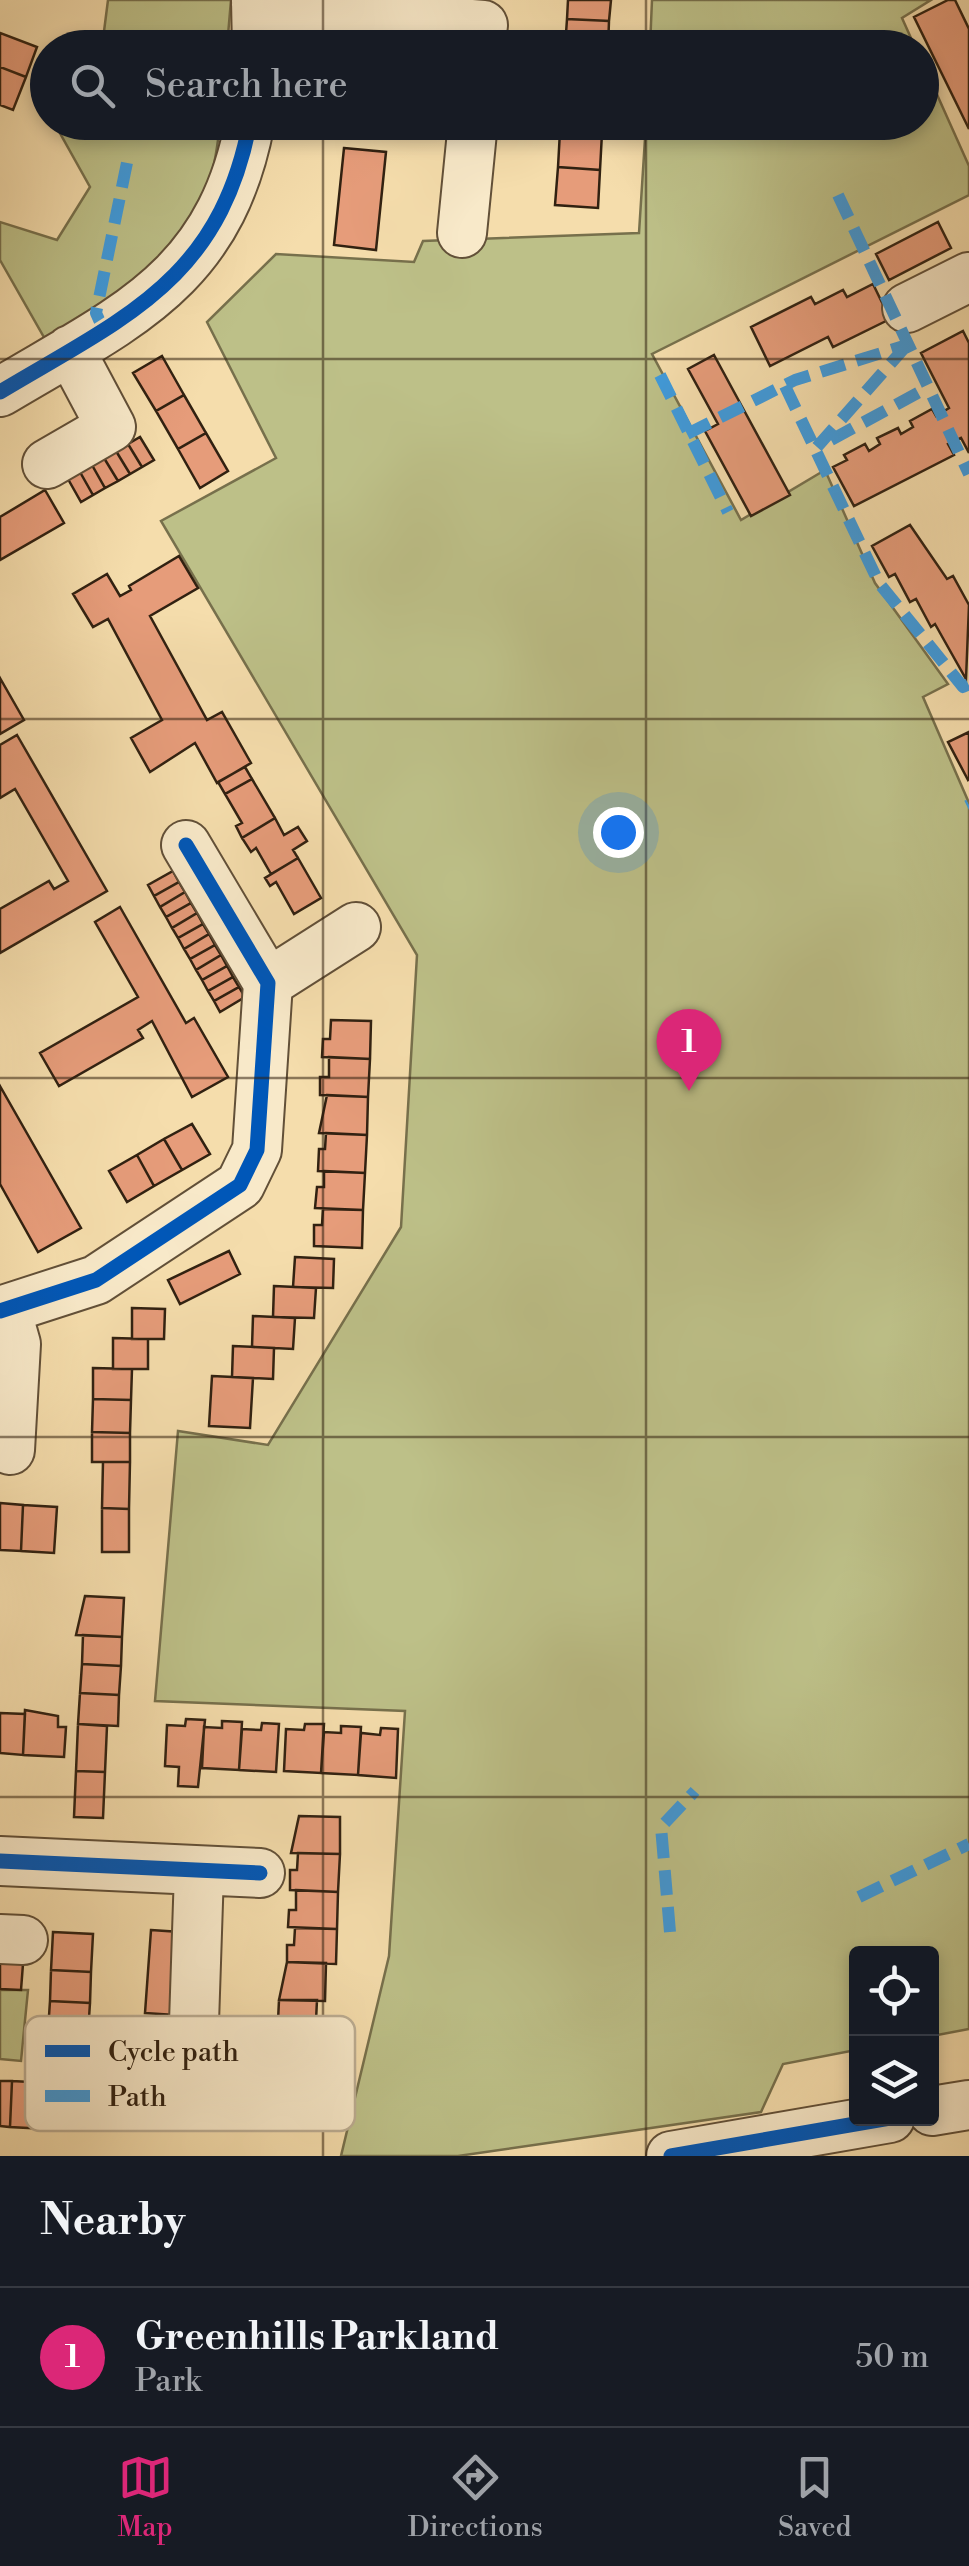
<!DOCTYPE html>
<style>
body{margin:0;font-family:"Libre Bodoni",serif;background:#20242c;color:#f1f3f6}
.controls{position:absolute;right:30px;bottom:30px;display:grid;overflow:hidden;border-radius:10px;box-shadow:0 5px 15px #0003}
.controls button{width:90px;height:90px;display:grid;place-items:center;padding:0;border:0;border-bottom:2px solid #363941;background:#171b24;color:#f1f3f6;font:50px sans-serif}
.you{position:absolute;left:618px;top:832px;width:35px;height:35px;margin:-25px;border:8px solid #fff;border-radius:50%;background:#1a73e8;box-shadow:0 0 0 15px #1a73e833}
.badge{display:grid;place-items:center;width:65px;height:65px;border-radius:50%;background:#db2777;color:#fff;font-size:32px;font-weight:700}
.pin{position:absolute;translate:-50% -82px;filter:drop-shadow(0 2px 5px #0008)}
.pin::after{content:'';position:absolute;top:52px;width:35px;height:30px;background:inherit;clip-path:polygon(0 0,100% 0,50% 100%)}
.list{margin:0;padding:0;list-style:none}
h2{display:flex;justify-content:space-between;align-items:center;height:130px;margin:0;padding:0 40px;font-size:42px}
h2 small{font-size:32px;font-weight:400;color:#9ea1a6}
.list li{display:grid;grid-template-columns:65px 1fr auto;gap:30px;align-items:center;box-sizing:border-box;height:140px;padding:0 40px;border-top:2px solid #363941}
.list b{display:block;font-size:38px;white-space:nowrap}
.list p{margin:0;font-size:32px;white-space:nowrap;color:#9ea1a6}
.list em{font-size:32px;font-style:normal;color:#9ea1a6}
.icon{flex:none;width:55px;height:55px;fill:none;stroke:currentColor;stroke-width:2;stroke-linecap:round;stroke-linejoin:round}
.map{position:relative;flex:none;width:969px;height:2156px;overflow:hidden}
.search{position:absolute;background:#171b24;box-shadow:0 5px 15px #0003;left:30px;right:30px;top:30px;height:110px;display:flex;align-items:center;gap:25px;box-sizing:border-box;padding:0 35px;border-radius:55px;color:#9ea1a6;font-size:38px}
.sheet{height:270px;background:#171b24}
nav{display:flex;justify-content:space-around;align-items:center;box-sizing:border-box;height:140px;border-top:2px solid #363941;background:#171b24;font-size:28px;color:#9ea1a6}
nav a{display:grid;justify-items:center;gap:5px}
nav .on{color:#db2777}
.map>svg:first-child{display:block}
.green{fill:#bdc088;stroke:#77704c;stroke-width:2.5}
.building{fill:#e69c7a;stroke:#312111;stroke-width:2.5}
.lines{fill:none;stroke-linecap:round;stroke-linejoin:round}
.minor-casing{stroke:#625038;stroke-width:52}
.minor{stroke:#f8e9c9;stroke-width:48}
.quiet{stroke:#3e9bde;stroke-width:12;stroke-dasharray:25 12;stroke-linecap:butt}
.cycleway-casing{stroke:#f8e9c9;stroke-width:21}
.cycleway{stroke:#0057b8;stroke-width:15}
.grid{fill:none;stroke:#312111;stroke-width:2.5;stroke-opacity:0.55}
.key{fill:#f8e9c9;stroke:#bcad92;stroke-width:2.5}
.key-label{font-size:28px;fill:#312111}
</style>
<div class="map">
<svg width="969" height="2156" viewBox="0 0 969 2156">
<rect width="100%" height="100%" fill="#f5ddac"/>
<filter id="stains"><feTurbulence type="fractalNoise" baseFrequency=".002" numOctaves="4"/><feColorMatrix values="0 0 0 0 .2 0 0 0 0 .09 0 0 0 0 .02 0 0 0 .5 -.17"/></filter>
<radialGradient id="worn" r=".72"><stop offset=".6" stop-color="#630" stop-opacity="0"/><stop offset="1" stop-color="#630" stop-opacity=".3"/></radialGradient>
<path class="green" d="M 108,0 L 231,0 L 227,47 L 102,47 Z
M 652,0 L 931,0 L 902,18 L 915,47 L 650,47 Z
M 922,61 L 969,166 L 969,195 L 652,354 L 741,520 L 825,470 L 875,583 L 948,684 L 923,697 L 969,803 L 969,2029 L 932,2036 L 932,1954 L 856,1954 L 856,2050 L 783,2064 L 761,2112 L 458,2156 L 341,2156 L 389,1956 L 405,1711 L 155,1701 L 178,1431 L 268,1445 L 401,1227 L 417,955 L 161,521 L 276,458 L 207,322 L 276,254 L 414,262 L 423,241 L 639,233 L 646,123 L 922,122 Z
M 58,123 L 220,123 C 207,255 154,280 45,339 L 0,260 L 0,222 L 57,240 L 90,187 L 56,126 Z
M 0,1990 L 28,1990 L 21,2061 L 0,2059 Z"/>
<path class="building" d="M 568,0 L 611,0 L 609,21 L 567,19 Z
M 948,0 L 955,0 L 969,29 L 969,129 L 914,17 Z
M 567,19 L 609,21 L 608,48 L 565,48 Z
M 0,33 L 37,47 L 26,77 L 0,67 Z
M 0,67 L 26,77 L 13,110 L 0,105 Z
M 560,122 L 603,122 L 602,133 L 560,131 Z
M 560,131 L 602,133 L 600,170 L 558,167 Z
M 344,148 L 386,152 L 376,250 L 334,245 Z
M 558,167 L 600,170 L 598,208 L 555,205 Z
M 938,222 L 951,248 L 889,280 L 876,254 Z
M 873,284 L 890,319 L 833,347 L 828,337 L 770,366 L 751,327 L 811,297 L 815,304 L 843,290 L 847,297 Z
M 963,331 L 969,343 L 969,453 L 961,438 L 948,444 L 954,455 L 854,506 L 833,467 L 847,460 L 844,455 L 865,444 L 869,451 L 880,444 L 877,438 L 898,428 L 901,434 L 913,427 L 910,421 L 932,409 L 936,416 L 949,408 L 921,353 Z
M 714,355 L 790,495 L 751,516 L 705,431 L 718,424 L 688,369 Z
M 162,356 L 184,395 L 156,411 L 133,373 Z
M 184,395 L 206,433 L 178,449 L 156,411 Z
M 206,433 L 228,471 L 200,488 L 178,449 Z
M 140,437 L 154,460 L 142,467 L 128,444 Z
M 128,444 L 142,467 L 130,474 L 116,451 Z
M 116,451 L 130,474 L 118,481 L 104,458 Z
M 104,458 L 118,481 L 105,488 L 92,465 Z
M 92,465 L 105,488 L 93,495 L 80,472 Z
M 80,472 L 93,495 L 81,502 L 68,479 Z
M 45,490 L 64,523 L 0,560 L 0,517 Z
M 910,525 L 947,579 L 953,576 L 969,605 L 966,679 L 935,624 L 931,627 L 916,599 L 910,602 L 895,574 L 889,577 L 872,546 Z
M 179,556 L 198,588 L 150,616 L 207,720 L 222,712 L 251,763 L 217,783 L 195,743 L 150,772 L 131,738 L 162,720 L 108,619 L 93,627 L 73,594 L 107,574 L 120,596 L 131,590 L 129,586 Z
M 0,678 L 24,720 L 0,734 Z
M 969,732 L 969,779 L 968,780 L 948,742 Z
M 17,735 L 107,891 L 0,953 L 0,909 L 49,881 L 54,889 L 68,881 L 15,789 L 0,798 L 0,745 Z
M 245,767 L 252,779 L 225,794 L 218,782 Z
M 252,779 L 275,818 L 242,838 L 236,826 L 242,823 L 225,794 Z
M 275,818 L 284,835 L 298,827 L 307,841 L 293,850 L 298,858 L 271,874 L 256,848 L 251,852 L 242,838 Z
M 298,858 L 321,898 L 294,914 L 276,882 L 270,886 L 265,878 Z
M 173,871 L 179,882 L 154,896 L 148,885 Z
M 179,882 L 185,892 L 160,907 L 154,896 Z
M 185,892 L 191,903 L 166,917 L 160,907 Z
M 191,903 L 197,913 L 172,928 L 166,917 Z
M 120,907 L 186,1023 L 194,1018 L 228,1077 L 192,1097 L 152,1021 L 138,1030 L 143,1038 L 59,1086 L 40,1053 L 138,997 L 95,922 Z
M 197,913 L 203,924 L 178,938 L 172,928 Z
M 203,924 L 209,934 L 184,949 L 178,938 Z
M 209,934 L 215,945 L 190,959 L 184,949 Z
M 215,945 L 221,955 L 196,970 L 190,959 Z
M 221,955 L 227,966 L 202,980 L 196,970 Z
M 227,966 L 233,977 L 208,991 L 202,980 Z
M 233,977 L 239,987 L 214,1001 L 208,991 Z
M 239,987 L 245,997 L 220,1012 L 214,1001 Z
M 331,1020 L 371,1021 L 370,1059 L 322,1057 L 323,1039 L 330,1039 Z
M 329,1057 L 370,1059 L 368,1097 L 320,1095 L 320,1077 L 329,1077 Z
M 0,1086 L 81,1228 L 38,1252 L 0,1184 Z
M 327,1095 L 368,1097 L 367,1135 L 319,1133 Z
M 192,1124 L 210,1154 L 182,1170 L 164,1139 Z
M 326,1133 L 367,1135 L 365,1173 L 318,1171 L 319,1149 L 325,1149 Z
M 164,1139 L 182,1170 L 154,1186 L 137,1155 Z
M 137,1155 L 154,1186 L 127,1202 L 109,1171 Z
M 324,1171 L 365,1173 L 363,1210 L 315,1208 L 317,1187 L 324,1187 Z
M 323,1209 L 363,1210 L 362,1248 L 314,1246 L 314,1225 L 322,1225 Z
M 229,1251 L 240,1274 L 180,1304 L 168,1280 Z
M 295,1257 L 334,1259 L 333,1288 L 293,1287 Z
M 274,1286 L 316,1288 L 314,1318 L 273,1317 Z
M 132,1308 L 165,1309 L 164,1339 L 132,1339 Z
M 253,1316 L 295,1318 L 293,1349 L 252,1347 Z
M 113,1338 L 148,1339 L 148,1369 L 113,1369 Z
M 233,1346 L 274,1348 L 273,1379 L 232,1377 Z
M 93,1368 L 132,1369 L 131,1400 L 93,1399 Z
M 212,1376 L 253,1378 L 250,1428 L 209,1426 Z
M 93,1399 L 131,1400 L 130,1433 L 92,1432 Z
M 92,1432 L 130,1433 L 130,1462 L 92,1462 Z
M 103,1462 L 130,1462 L 129,1509 L 102,1508 Z
M 0,1503 L 23,1505 L 21,1551 L 0,1550 Z
M 23,1505 L 57,1507 L 54,1553 L 21,1551 Z
M 102,1508 L 129,1509 L 129,1552 L 102,1552 Z
M 85,1596 L 124,1598 L 122,1637 L 76,1635 Z
M 83,1635 L 122,1637 L 121,1666 L 82,1664 Z
M 82,1664 L 121,1666 L 119,1695 L 80,1693 Z
M 80,1693 L 119,1695 L 118,1726 L 78,1724 Z
M 25,1710 L 58,1716 L 58,1727 L 66,1727 L 64,1757 L 23,1755 Z
M 0,1713 L 25,1714 L 23,1755 L 0,1753 Z
M 186,1719 L 205,1720 L 198,1787 L 178,1786 L 179,1767 L 165,1766 L 167,1725 L 185,1726 Z
M 222,1721 L 242,1722 L 239,1770 L 202,1768 L 204,1727 L 222,1728 Z
M 262,1723 L 279,1724 L 276,1772 L 239,1770 L 242,1729 L 261,1730 Z
M 78,1724 L 107,1726 L 105,1772 L 76,1771 Z
M 305,1724 L 324,1724 L 321,1773 L 284,1771 L 286,1729 L 304,1730 Z
M 341,1726 L 361,1727 L 358,1775 L 321,1773 L 324,1732 L 341,1733 Z
M 381,1728 L 398,1729 L 396,1778 L 358,1775 L 361,1733 L 380,1735 Z
M 76,1771 L 105,1772 L 103,1818 L 74,1817 Z
M 299,1816 L 340,1817 L 340,1854 L 291,1853 Z
M 298,1853 L 340,1854 L 338,1892 L 290,1890 L 290,1870 L 297,1870 Z
M 296,1890 L 338,1892 L 337,1929 L 288,1927 L 289,1910 L 296,1910 Z
M 295,1928 L 337,1929 L 336,1964 L 287,1962 L 287,1945 L 294,1945 Z
M 151,1930 L 180,1932 L 175,2015 L 145,2013 Z
M 53,1932 L 93,1934 L 91,1972 L 51,1970 Z
M 0,1962 L 23,1964 L 21,1990 L 0,1989 Z
M 287,1962 L 326,1963 L 325,2001 L 279,2000 Z
M 51,1970 L 91,1972 L 90,2003 L 50,2001 Z
M 279,2000 L 317,2000 L 315,2041 L 270,2040 L 271,2021 L 278,2021 Z
M 50,2001 L 90,2003 L 88,2033 L 48,2031 Z
M 0,2081 L 12,2081 L 10,2127 L 0,2126 Z
M 12,2081 L 48,2083 L 46,2129 L 10,2127 Z"/>
<g class="lines">
<g class="minor-casing">
<path id="minor" d="M 256,0 L 257,48
M 256,5 L 483,25 L 480,48
M 462,233 L 473,122
M 907,308 L 969,277
M 0,392 C 125,317 220,280 250,122
M 47,464 L 111,427 L 70,350
M 268,983 L 356,927
M 0,1311 L 96,1280 L 240,1185 L 257,1150 L 268,983 L 186,845
M 7,1312 L 16,1344 L 10,1450
M 0,1861 L 260,1873
M 0,1939 L 23,1940
M 193,2053 L 199,1872
M 932,2111 L 969,2105
M 671,2156 L 890,2118"/>
</g>
<use href="#minor" class="minor"/>
<path class="quiet" d="M 838,195 L 969,474
M 104,331 L 96,313 L 129,153
M 660,375 L 728,512
M 785,386 L 879,583 L 963,687 L 969,684
M 687,434 L 795,380 L 907,345
M 831,440 L 927,388
M 817,447 L 907,345
M 967,806 L 969,805
M 859,1897 L 969,1844
M 670,1932 L 661,1827 L 695,1791"/>
<g class="cycleway-casing">
<path id="cycleway" d="M 0,392 C 125,317 220,280 250,122
M 0,1311 L 96,1280 L 240,1185 L 257,1150 L 268,983 L 186,845
M 0,1861 L 260,1873
M 671,2156 L 890,2118"/>
</g>
<use href="#cycleway" class="cycleway"/>
</g>
<path class="grid" d="M 323,0 L 323,48M 646,0 L 646,48M 323,122 L 323,2156M 646,122 L 646,2156M 0,359 L 969,359M 0,719 L 969,719M 0,1078 L 969,1078M 0,1437 L 969,1437M 0,1797 L 969,1797"/>
<rect x="25" y="2016" width="330" height="115" rx="15" class="key"/>
<rect x="45" y="2045" width="45" height="12" fill="#0057b8"/>
<rect x="45" y="2090" width="45" height="12" fill="#3e9bde"/>
<g class="key-label">
<text x="108" y="2061">Cycle path</text>
<text x="108" y="2106">Path</text>
</g>
<rect width="100%" height="100%" filter="url(#stains)"/>
<rect width="100%" height="100%" fill="url(#worn)"/>
</svg>
<div class="controls">
<button><svg class="icon" aria-label="locate" viewBox="0 0 24 24"><circle cx="12" cy="12" r="6"/><path d="M12 2v4M12 18v4M2 12h4M18 12h4"/></svg></button>
<button><svg class="icon" aria-label="layers" viewBox="0 0 24 24"><path d="M12 4l9 5-9 5-9-5zM3 14l9 5 9-5"/></svg></button>
</div>
<div class="you"></div>
<div class="pin badge" style="left:689px;top:1091px">1</div>
<div class="search"><svg class="icon" aria-label="search" viewBox="0 0 24 24"><circle cx="10" cy="10" r="6"/><path d="M15 15l6 6"/></svg>Search here</div>
</div>
<section class="sheet">
<h2>Nearby<small></small></h2>
<ul class="list">
<li><span class="badge">1</span><div><b>Greenhills Parkland</b><p>Park</p></div><em>50 m</em></li>
</ul>
</section>
<nav>
<a class="on"><svg class="icon" aria-label="map" viewBox="0 0 24 24"><path d="M3 6l6-2 6 2 6-2v14l-6 2-6-2-6 2zM9 4v14M15 6v14"/></svg>Map</a>
<a><svg class="icon" aria-label="directions" viewBox="0 0 24 24"><path d="M12 3l9 9-9 9-9-9zM9 14v-3h6M13 9l2 2-2 2"/></svg>Directions</a>
<a><svg class="icon" aria-label="saved" viewBox="0 0 24 24"><path d="M7 4h10v16l-5-4-5 4z"/></svg>Saved</a>
</nav>
